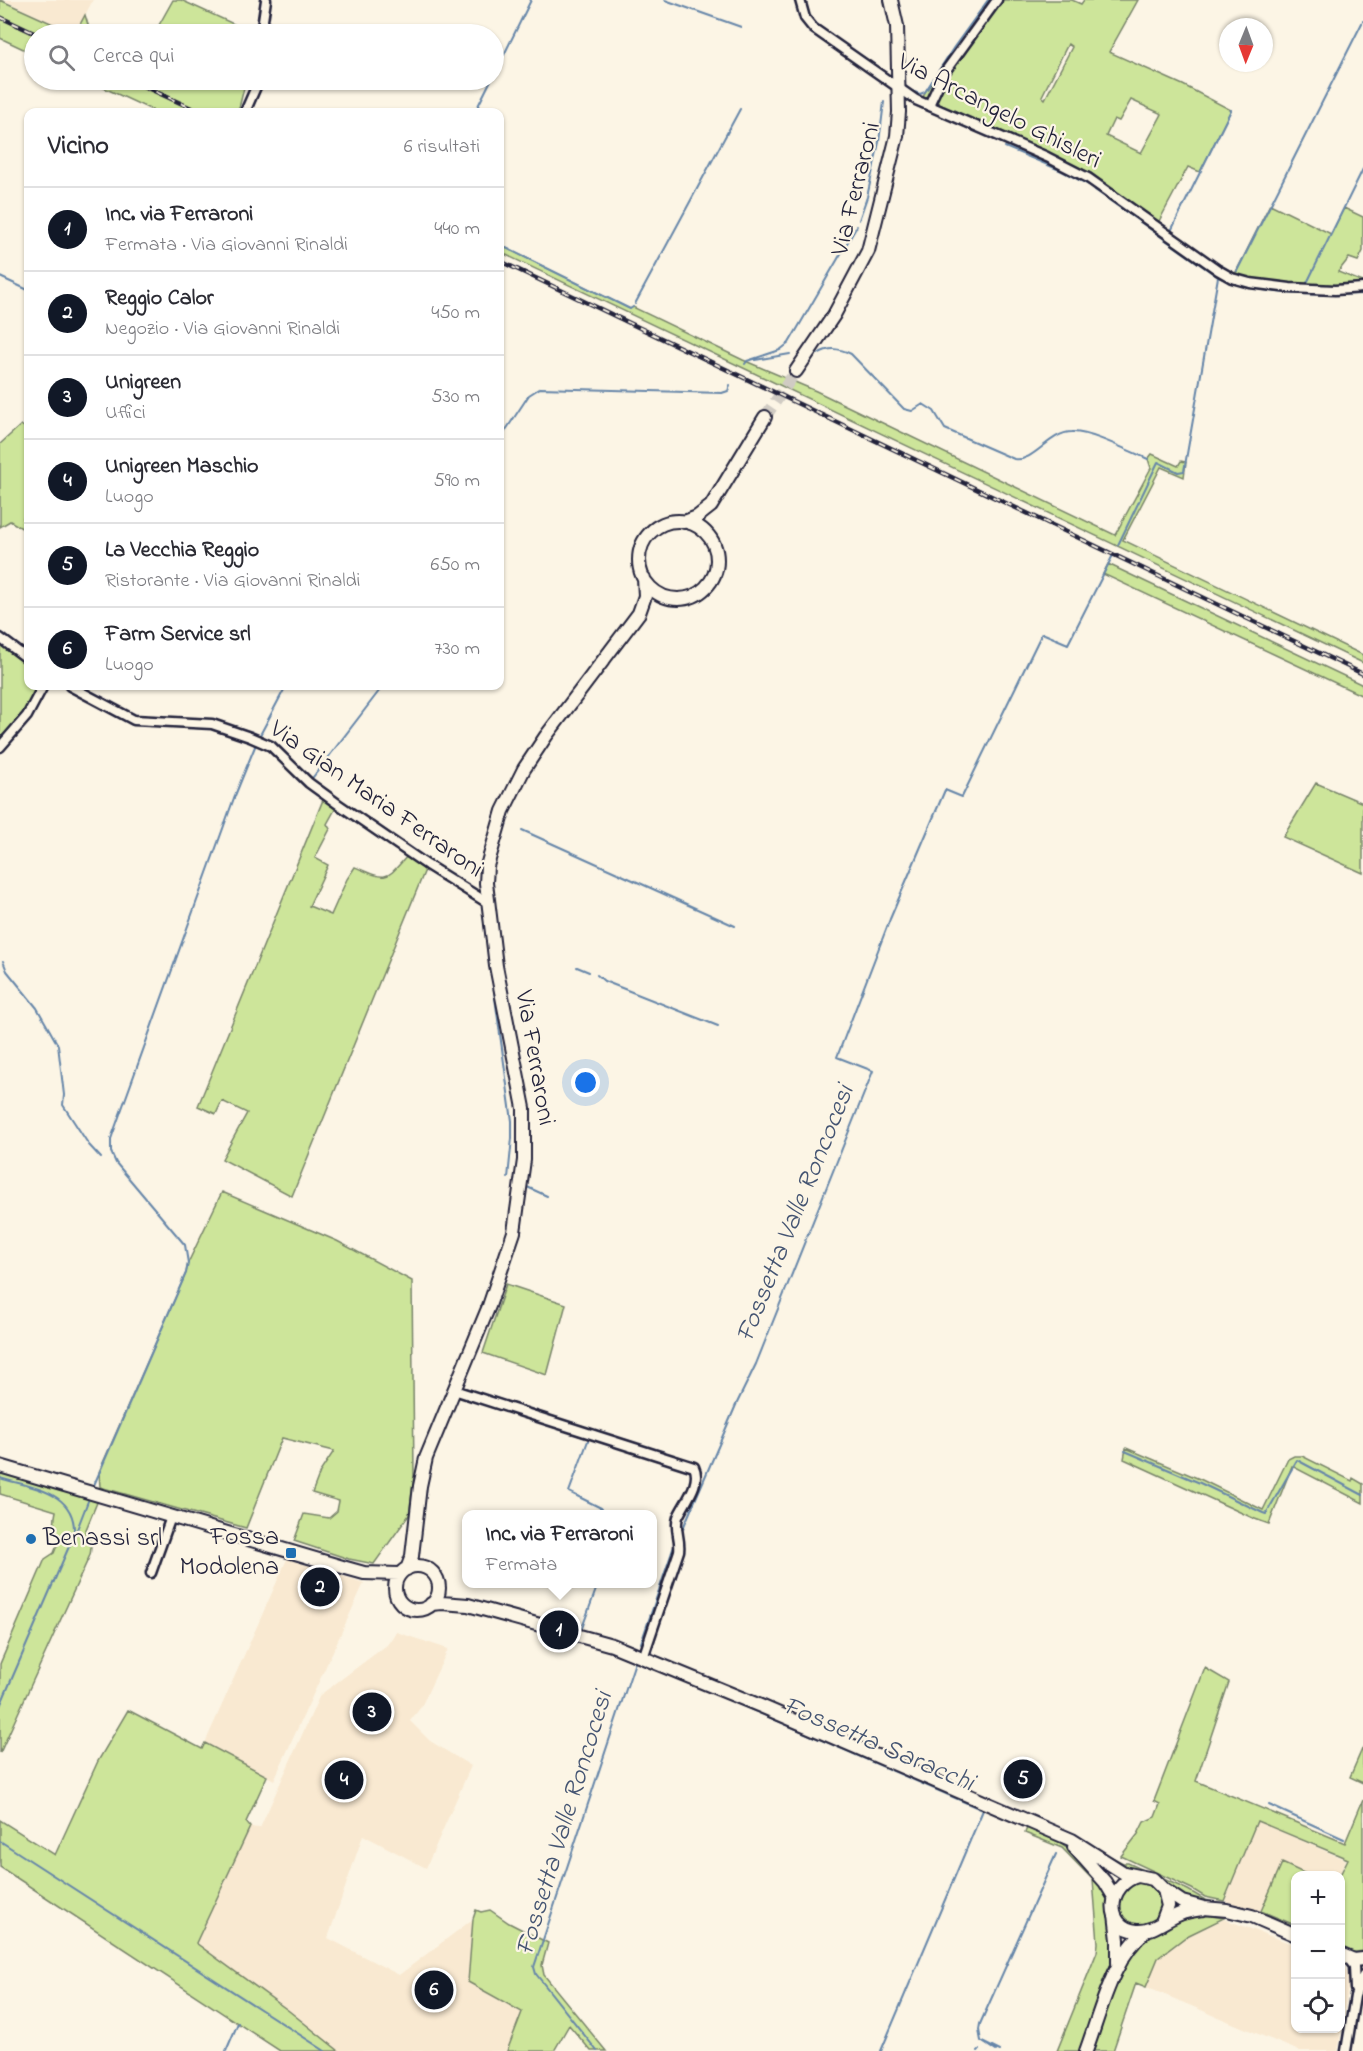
<!DOCTYPE html>
<html lang="it">
<meta charset="utf-8">
<style>
body{margin:0;font-family:"Indie Flower",sans-serif;background:#f2f2f3;color:#2b2b33}
.controls{position:absolute;right:18px;bottom:18px;display:grid;overflow:hidden;border-radius:12px;box-shadow:0 2px 4px #0004}
.controls button{width:54px;height:54px;display:grid;place-items:center;padding:0;border:0;border-bottom:2px solid #e1e1e2;background:#fff;color:#2b2b33;font:30px sans-serif}
.compass{position:absolute;left:1219px;top:18px;width:54px;height:54px;border-radius:50%;background:#fff;box-shadow:0 2px 4px #0004;rotate:181deg}
.you{position:absolute;left:586px;top:1083px;width:21px;height:21px;margin:-15px;border:4px solid #fff;border-radius:50%;background:#1a73e8;box-shadow:0 0 0 9px #1a73e833}
.badge{display:grid;place-items:center;width:39px;height:39px;border-radius:50%;background:#111827;color:#fff;font-size:20px;font-weight:700}
.pin{position:absolute;translate:-50% -50%;border:3px solid #fff;box-shadow:0 2px 6px #0006}
.popup{position:absolute;left:462px;top:1510px;width:195px;height:78px;box-sizing:border-box;display:grid;place-content:center;border-radius:12px;background:#fff;filter:drop-shadow(0 2px 4px #0005);font-size:20px;white-space:nowrap;color:#7c7c81}
.popup b{font-size:22px;color:#2b2b33}
.popup::after{content:'';position:absolute;left:50%;top:100%;margin-left:-12px;border:12px solid transparent;border-top-color:#fff}
.list{margin:0;padding:0;list-style:none}
h2{display:flex;justify-content:space-between;align-items:center;height:78px;margin:0;padding:0 24px;font-size:26px}
h2 small{font-size:20px;font-weight:400;color:#7c7c81}
.list li{display:grid;grid-template-columns:39px 1fr auto;gap:18px;align-items:center;box-sizing:border-box;height:84px;padding:0 24px;border-top:2px solid #e1e1e2}
.list b{display:block;font-size:22px;white-space:nowrap}
.list p{margin:0;font-size:20px;white-space:nowrap;color:#7c7c81}
.list em{font-size:20px;font-style:normal;color:#7c7c81}
.icon{flex:none;width:33px;height:33px;fill:none;stroke:currentColor;stroke-width:2;stroke-linecap:round;stroke-linejoin:round}
.map{position:relative;flex:none;width:1363px;height:2051px;overflow:hidden}
.search{position:absolute;background:#fff;box-shadow:0 2px 4px #0004;left:24px;top:24px;width:480px;height:66px;display:flex;align-items:center;gap:15px;box-sizing:border-box;padding:0 21px;border-radius:33px;color:#7c7c81;font-size:22px}
.panel{position:absolute;background:#fff;box-shadow:0 2px 4px #0004;left:24px;top:108px;width:480px;height:582px;border-radius:12px}
.map>svg:first-child{display:block}
.built{fill:#f9e9d1}
.green{fill:#cde59a;stroke:#78846a;stroke-width:1.5;fill-rule:evenodd}
.lines{fill:none;stroke-linecap:round;stroke-linejoin:round}
.stream{stroke:#6686a9;stroke-width:2}
.secondary-tunnel{stroke:#d0cbc3;stroke-width:12;stroke-dasharray:12 6;stroke-linecap:butt}
.street-casing{stroke:#22223b;stroke-width:13}
.secondary-casing{stroke:#22223b;stroke-width:16}
.street{stroke:#fcf5e5;stroke-width:8}
.secondary{stroke:#fcf5e5;stroke-width:12}
.rail-casing{stroke:#22223b;stroke-width:4.5}
.rail{stroke:#fcf5e5;stroke-width:2;stroke-dasharray:7;stroke-linecap:butt}
.poi-dot{fill:#1f6fb2;stroke:#fcf5e5;stroke-width:2}
.labels{text-anchor:middle;dominant-baseline:central;stroke-width:4.5;stroke-linejoin:round;paint-order:stroke}
.street-label{font-size:26px;fill:#22223b;stroke:#fcf5e5}
.poi-label{font-size:26px;fill:#22223b;stroke:#fcf5e5;text-anchor:end}
.water-label{font-size:27px;font-style:italic;fill:#445472;stroke:#fcf5e5}
</style>
<div class="map">
<svg width="1363" height="2051" viewBox="0 0 1363 2051">
<rect width="100%" height="100%" fill="#fcf5e5"/>
<filter id="ink" filterUnits="userSpaceOnUse"><feTurbulence type="fractalNoise" baseFrequency=".0167" numOctaves="2"/><feDisplacementMap in="SourceGraphic" scale="12" xChannelSelector="R" yChannelSelector="G"/><feConvolveMatrix kernelMatrix="1 2 1 2 8 2 1 2 1" color-interpolation-filters="sRGB"/></filter>
<g filter="url(#ink)">
<path class="built" d="M 3,0 L 93,0 L 75,34 Z
M 287,1559 L 364,1583 L 274,1780 L 205,1743 Z
M 396,1632 L 448,1649 L 421,1707 L 410,1721 L 430,1741 L 471,1766 L 426,1868 L 363,1835 L 328,1938 L 399,1975 L 473,1919 L 468,1982 L 522,2011 L 507,2051 L 339,2051 L 289,2011 L 196,1944 L 250,1827 L 260,1828 L 320,1695 L 387,1645 Z
M 1257,1821 L 1346,1860 L 1339,1875 L 1296,1876 L 1295,1927 L 1260,1912 L 1225,1901 Z
M 1224,1919 L 1295,1945 L 1296,2028 L 1340,2028 L 1341,1964 L 1348,1973 L 1349,1983 L 1338,2051 L 1299,2051 L 1146,1987 L 1158,1958 L 1187,1936 Z"/>
<path class="green" d="M 0,0 L 75,34 L 85,15 L 89,28 L 101,34 L 34,34 L 34,54 L 0,38 Z
M 173,0 L 181,0 L 240,27 L 259,23 L 257,34 L 154,34 Z
M 989,0 L 996,0 L 927,102 L 922,101 L 925,92 Z
M 1000,0 L 1072,0 L 1081,4 L 1084,0 L 1138,0 L 1109,52 L 1183,85 L 1231,110 L 1200,172 L 1188,167 L 1158,223 L 1104,189 L 1106,184 L 1091,173 L 1023,142 L 940,109 L 936,96 L 944,78 ZM 1068,44 L 1072,47 L 1045,99 L 1042,96 ZM 1131,100 L 1162,114 L 1141,153 L 1106,136 L 1114,119 L 1119,121 Z
M 87,80 L 246,80 L 238,112 L 156,112 Z
M 1270,204 L 1331,234 L 1344,208 L 1363,217 L 1363,251 L 1358,261 L 1349,258 L 1338,272 L 1363,282 L 1363,288 L 1306,286 L 1234,276 Z
M 500,245 L 630,309 L 633,307 L 743,360 L 816,391 L 1115,535 L 1151,468 L 1148,459 L 1152,454 L 1178,466 L 1181,461 L 1186,462 L 1184,477 L 1161,467 L 1123,540 L 1363,655 L 1363,663 L 500,252 Z
M 21,425 L 28,430 L 28,507 L 23,518 L 28,521 L 28,532 L 10,521 L 0,527 L 0,444 Z
M 1108,564 L 1363,685 L 1363,696 L 1103,574 Z
M 0,638 L 28,659 L 28,686 L 43,686 L 6,740 L 0,735 Z
M 1316,783 L 1363,803 L 1363,873 L 1283,837 Z
M 325,795 L 338,804 L 327,824 L 330,829 L 315,858 L 328,865 L 309,906 L 331,915 L 347,879 L 355,867 C 390,882 385,880 410,853 L 427,865 L 292,1196 L 222,1159 L 247,1113 L 222,1101 L 216,1114 L 198,1106 Z
M 222,1192 L 337,1241 L 412,1281 L 414,1475 L 409,1515 L 374,1564 L 349,1559 L 294,1541 L 304,1514 L 329,1518 L 337,1511 L 339,1501 L 312,1493 L 320,1472 L 334,1451 L 282,1438 L 246,1528 L 100,1487 L 99,1472 L 186,1273 L 188,1263 Z
M 506,1284 L 566,1304 L 547,1375 L 483,1353 Z
M 1126,1448 L 1202,1480 L 1263,1510 L 1288,1459 L 1294,1456 L 1302,1456 L 1352,1481 L 1353,1478 L 1363,1484 L 1363,1503 L 1292,1466 L 1269,1524 L 1255,1519 L 1124,1459 Z
M 0,1471 L 98,1500 L 85,1532 C 91,1540 92,1545 90,1555 L 0,1753 L 0,1664 L 45,1559 L 54,1553 L 60,1538 C 53,1531 54,1520 56,1511 L 0,1494 Z
M 1205,1668 L 1229,1682 L 1196,1781 L 1345,1843 L 1363,1800 L 1363,1951 L 1350,1953 L 1341,1952 L 1340,1875 L 1348,1859 L 1257,1821 L 1224,1901 L 1205,1897 L 1192,1889 L 1121,1856 L 1138,1834 L 1144,1822 L 1155,1817 L 1160,1804 L 1154,1801 Z
M 128,1710 L 202,1749 L 205,1743 L 267,1776 L 246,1822 L 250,1827 L 196,1943 L 289,2011 L 339,2051 L 280,2051 L 0,1867 L 0,1820 L 55,1855 L 98,1761 Z
M 1363,1747 L 1363,1783 L 1350,1777 Z
M 1030,1820 L 1081,1858 L 1107,1894 L 1112,1920 L 1113,1958 L 1080,2051 L 1057,2051 L 1097,1952 L 1098,1943 L 1093,1880 L 1062,1848 L 1025,1833 Z
M 1093,1847 L 1123,1863 L 1128,1863 L 1188,1890 L 1205,1900 L 1248,1909 L 1295,1928 L 1295,1931 L 1191,1901 L 1129,1872 Z
M 1282,1863 L 1308,1875 L 1296,1876 L 1295,1925 L 1261,1911 Z
M1119 1904a21 21 0 1 1 42 0a21 21 0 1 1-42 0Z
M 476,1910 L 481,1912 L 490,1910 L 509,1923 L 548,1943 L 542,1965 L 544,1975 L 606,2051 L 591,2051 L 569,2025 L 554,2051 L 507,2051 L 522,2012 L 468,1982 L 473,1919 Z
M 1198,1914 L 1224,1918 L 1187,1936 L 1158,1958 L 1146,1987 L 1136,1983 L 1113,2051 L 1092,2051 C 1102,2023 1116,1966 1137,1945 C 1153,1929 1176,1919 1198,1914 Z"/>
<g class="lines">
<path class="stream" d="M 665,0 L 741,27
M 807,11 C 814,26 829,34 842,43
M 494,75 L 531,0
M 906,89 L 920,94 L 925,92 L 954,47 L 988,0
M 475,112 L 491,80
M 1005,147 L 1062,171 L 1089,185
M 1095,190 L 1218,277 C 1264,296 1315,296 1363,294
M 859,220 L 867,197 L 879,142 L 884,102
M 1170,233 L 1231,110
M 500,245 L 630,309 L 633,307
M 1237,271 L 1363,21
M 0,277 L 28,290
M 1306,285 L 1363,169
M 635,304 L 740,109
M 818,354 C 829,347 839,348 851,354 L 904,409 L 912,411 L 923,404 L 934,411 L 945,429 L 1014,459 C 1034,463 1049,432 1072,432 C 1090,431 1131,452 1148,459
M 755,360 L 790,354
M 745,364 L 747,361 L 780,350 L 789,343 L 857,226
M 500,439 L 529,395 L 540,388 L 722,393 L 728,391 L 730,385
M 1118,545 L 1158,462 L 1178,472 L 1184,471 L 1218,277
M 61,686 L 67,688
M 260,735 L 286,686
M 310,781 L 383,686
M 346,815 L 371,832
M 522,830 L 735,926
M 408,857 L 425,869
M 483,914 L 485,928
M 3,961 L 7,971 L 37,1008 L 58,1045 L 64,1095 L 63,1105 L 89,1145 L 101,1158
M 577,967 L 589,972
M 597,975 L 604,981 L 718,1026
M 492,976 L 512,1121 L 512,1138 L 508,1178
M 525,1186 L 547,1196
M 589,1438 L 569,1492 L 601,1508 L 606,1514
M 1125,1451 L 1200,1483 L 1263,1513 L 1266,1514 L 1297,1460 L 1363,1495
M 0,1478 C 32,1488 77,1491 74,1535 L 0,1706
M 94,1485 L 186,1273 L 188,1263 L 185,1245 L 116,1163 L 111,1152 L 111,1139 L 234,798 L 256,744
M 76,1532 L 88,1501
M 681,1533 L 736,1405 L 756,1364 L 873,1071 L 837,1057 L 890,919 L 945,790 L 962,797 L 1042,633 L 1068,644 L 1113,555
M 582,1628 L 598,1584
M 641,1643 L 675,1543
M 706,1690 L 983,1810 L 881,2051
M 1269,1805 L 1344,1839
M 0,1841 L 325,2051
M 984,2043 L 1000,2051
M 226,2051 L 238,2023
M 597,2051 L 536,1974 L 534,1967 L 635,1662
M 978,2051 L 979,2050
M 996,2051 L 981,2041 L 979,2030 L 980,2024 L 1056,1854"/>
<path class="secondary-tunnel" d="M 765,417 L 796,371"/>
<g class="street-casing">
<path id="street" d="M 800,0 L 805,18 L 813,28 L 916,100 L 1047,157 L 1088,178 L 1218,270 L 1232,278 L 1250,283 L 1290,288 L 1335,290 L 1363,288
M 261,34 L 266,0
M 929,105 L 944,73 L 997,0
M 245,112 L 259,80
M 0,638 L 28,659
M 70,686 L 134,720 L 212,724 L 250,737 L 271,746 L 309,783 L 338,804 L 427,865 L 488,903
M 0,747 L 27,716 L 43,686
M 454,1390 L 694,1467 C 702,1483 684,1503 678,1517 C 674,1529 681,1539 679,1551 L 643,1658
M 151,1573 L 171,1517
M 1347,1957 L 1354,1966 L 1355,1989
M 1346,2051 L 1355,1996 L 1363,1976"/>
</g>
<g class="secondary-casing">
<path id="secondary" d="M 796,371 L 834,315 L 868,251 L 897,136 L 899,112 L 897,26 L 891,0
M639 560a39 39 0 1 1 78 0a39 39 0 1 1-78 0Z
M 684,522 L 697,517 L 711,506 L 765,417
M 0,1466 L 346,1568 L 364,1573 L 399,1574
M395 1588a22 22 0 1 1 44 0a22 22 0 1 1-44 0Z
M 407,1569 L 412,1556 L 420,1486 L 426,1458 L 489,1306 L 514,1232 L 524,1160 L 524,1108 L 496,966 L 486,883 L 487,866 L 503,811 L 524,769 L 546,736 L 639,613 L 645,596 L 644,578
M 431,1604 L 442,1603 L 468,1605 L 612,1645 L 763,1707 L 1072,1840 L 1124,1873 L 1153,1879 L 1164,1890 L 1182,1902 L 1204,1908 L 1227,1910 L 1252,1916 L 1296,1935
M 1074,1847 L 1105,1882 L 1114,1897
M 1138,1876 C 1107,1884 1104,1928 1137,1931 C 1153,1932 1166,1919 1180,1914 C 1187,1911 1196,1910 1203,1909
M 1115,1914 L 1118,1940 L 1118,1963
M 1162,1922 L 1168,1906 L 1164,1890
M 1340,1954 L 1354,1960 L 1363,1959
M 1086,2051 C 1101,2011 1112,1957 1147,1930"/>
</g>
<use href="#street" class="street"/>
<use href="#secondary" class="secondary"/>
<g class="rail-casing">
<path id="rail" d="M 0,17 L 36,34
M 130,80 L 200,112
M 500,261 L 1363,674"/>
</g>
<use href="#rail" class="rail"/>
</g>
</g>
<g class="poi-dot">
<circle cx="31" cy="1539" r="6"/>
<rect x="285" y="1547" width="12" height="12" rx="3"/>
</g>
<g class="labels">
<g class="street-label">
<text transform="translate(999 112) rotate(27)">Via Arcangelo Ghisleri</text>
<text transform="translate(857 189) rotate(-76)">Via Ferraroni</text>
<text transform="translate(376 800) rotate(35)">Via Gian Maria Ferraroni</text>
<text transform="translate(534 1058) rotate(80)">Via Ferraroni</text>
</g>
<g class="poi-label">
<text x="279" y="1538">Fossa<tspan x="279" dy="30">Modolena</tspan></text>
<text x="43" y="1539" text-anchor="start">Benassi srl</text>
</g>
<g class="water-label">
<text transform="translate(796 1214) rotate(-68)">Fossetta Valle Roncocesi</text>
<text transform="translate(878 1745) rotate(23)">Fossetta Saracchi</text>
<text transform="translate(565 1824) rotate(-73)">Fossetta Valle Roncocesi</text>
</g>
</g>
</svg>
<div class="controls">
<button>+</button>
<button>−</button>
<button><svg class="icon" aria-label="locate" viewBox="0 0 24 24"><circle cx="12" cy="12" r="6"/><path d="M12 2v4M12 18v4M2 12h4M18 12h4"/></svg></button>
</div>
<svg class="compass" viewBox="-18 -18 36 36"><path d="M0-13l5 13h-10z" fill="#e53935"/><path d="M0 13l5-13h-10z" fill="#7c7c81"/></svg>
<div class="you"></div>
<div class="pin badge" style="left:559px;top:1630px">1</div>
<div class="popup"><b>Inc. via Ferraroni</b>Fermata</div>
<div class="pin badge" style="left:320px;top:1587px">2</div>
<div class="pin badge" style="left:372px;top:1712px">3</div>
<div class="pin badge" style="left:344px;top:1780px">4</div>
<div class="pin badge" style="left:1023px;top:1779px">5</div>
<div class="pin badge" style="left:434px;top:1990px">6</div>
<div class="search"><svg class="icon" aria-label="search" viewBox="0 0 24 24"><circle cx="10" cy="10" r="6"/><path d="M15 15l6 6"/></svg>Cerca qui</div>
<section class="panel">
<h2>Vicino<small>6 risultati</small></h2>
<ul class="list">
<li><span class="badge">1</span><div><b>Inc. via Ferraroni</b><p>Fermata · Via Giovanni Rinaldi</p></div><em>440 m</em></li>
<li><span class="badge">2</span><div><b>Reggio Calor</b><p>Negozio · Via Giovanni Rinaldi</p></div><em>450 m</em></li>
<li><span class="badge">3</span><div><b>Unigreen</b><p>Uffici</p></div><em>530 m</em></li>
<li><span class="badge">4</span><div><b>Unigreen Maschio</b><p>Luogo</p></div><em>590 m</em></li>
<li><span class="badge">5</span><div><b>La Vecchia Reggio</b><p>Ristorante · Via Giovanni Rinaldi</p></div><em>650 m</em></li>
<li><span class="badge">6</span><div><b>Farm Service srl</b><p>Luogo</p></div><em>730 m</em></li>
</ul>
</section>
</div>
